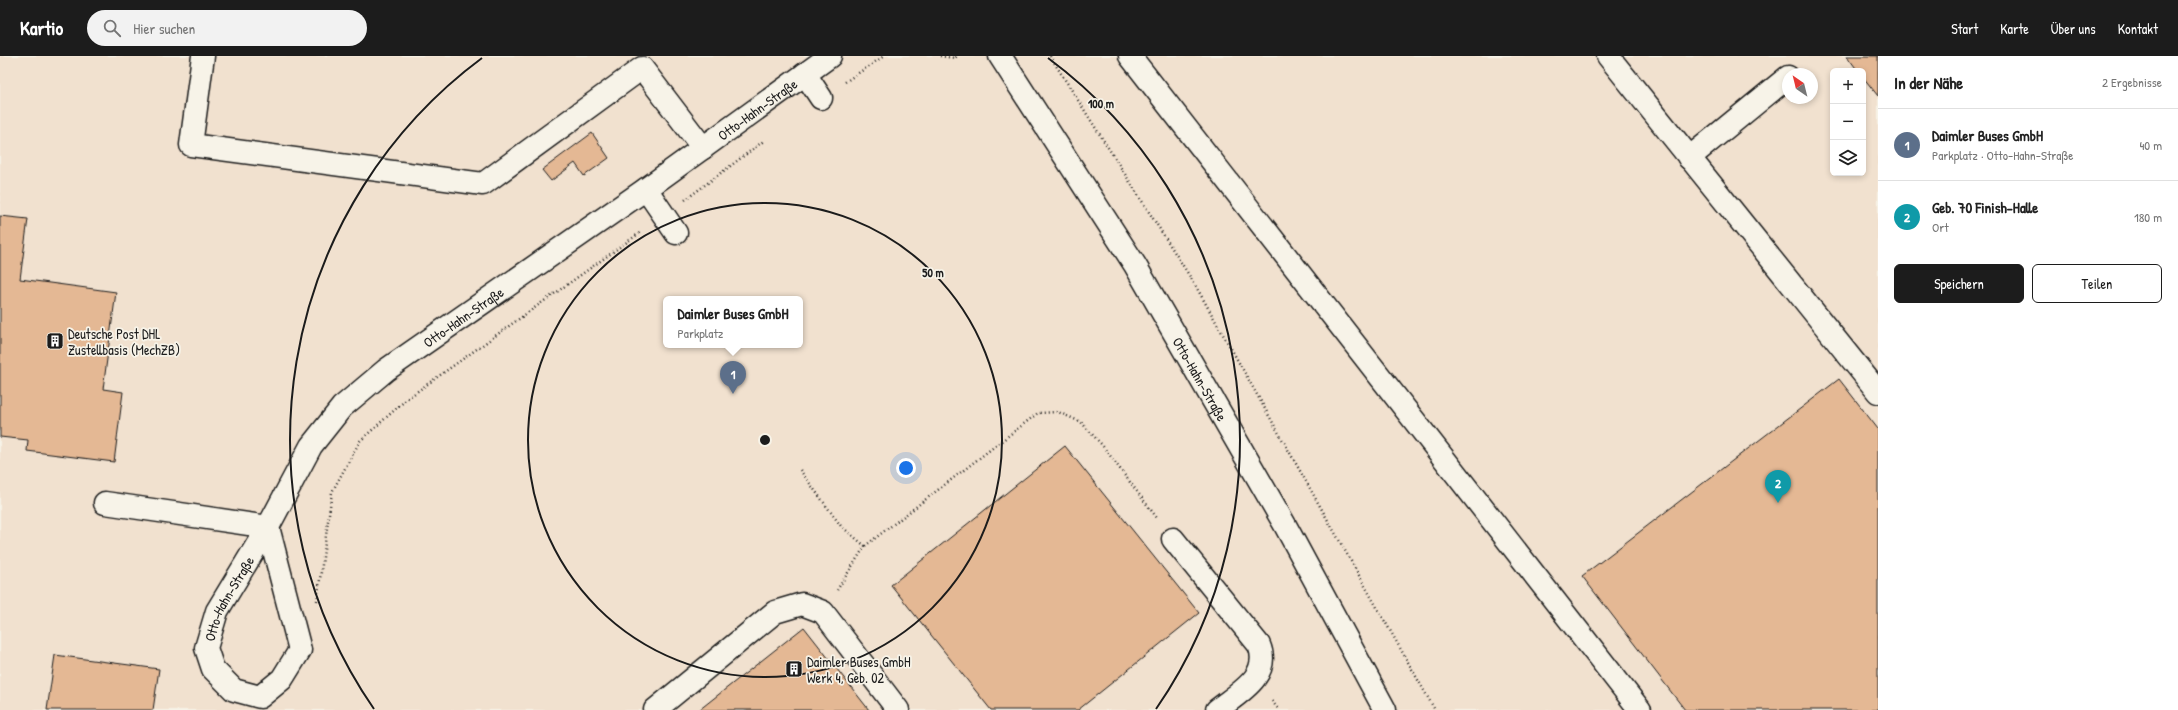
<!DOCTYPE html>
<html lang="de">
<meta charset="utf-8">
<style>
body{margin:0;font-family:"Patrick Hand",sans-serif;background:#f2f2f2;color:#222}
.controls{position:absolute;right:12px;top:12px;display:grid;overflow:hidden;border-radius:6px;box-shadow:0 2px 6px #0003}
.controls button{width:36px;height:36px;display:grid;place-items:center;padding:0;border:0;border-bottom:1px solid #e0e0e0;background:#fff;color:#222;font:20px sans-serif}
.compass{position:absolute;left:1782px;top:12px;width:36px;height:36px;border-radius:50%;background:#fff;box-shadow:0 2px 6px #0003;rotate:325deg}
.you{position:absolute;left:906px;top:412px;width:14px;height:14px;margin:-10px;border:3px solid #fff;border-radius:50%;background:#1a73e8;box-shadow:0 0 0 6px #1a73e833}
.badge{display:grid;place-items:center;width:26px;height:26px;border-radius:50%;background:#1c1c1c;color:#fff;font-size:13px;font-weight:700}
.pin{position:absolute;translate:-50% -33px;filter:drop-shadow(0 1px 2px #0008)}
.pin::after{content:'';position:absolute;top:21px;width:14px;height:12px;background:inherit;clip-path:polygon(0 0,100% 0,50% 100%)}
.popup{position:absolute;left:663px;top:240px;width:140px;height:52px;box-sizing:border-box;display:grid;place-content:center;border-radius:6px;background:#fff;filter:drop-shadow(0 1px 3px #0005);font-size:13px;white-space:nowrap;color:#767676}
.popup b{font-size:15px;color:#222}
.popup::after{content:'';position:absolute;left:50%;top:100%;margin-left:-8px;border:8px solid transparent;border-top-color:#fff}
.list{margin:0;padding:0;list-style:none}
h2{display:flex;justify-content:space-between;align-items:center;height:52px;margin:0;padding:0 16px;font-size:17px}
h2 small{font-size:13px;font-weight:400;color:#767676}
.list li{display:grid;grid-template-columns:26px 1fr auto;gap:12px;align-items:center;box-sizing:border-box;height:72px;padding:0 16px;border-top:1px solid #e0e0e0}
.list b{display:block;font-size:15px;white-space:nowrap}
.list p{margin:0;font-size:13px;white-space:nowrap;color:#767676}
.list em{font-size:13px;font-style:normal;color:#767676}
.actions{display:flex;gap:8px;padding:12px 16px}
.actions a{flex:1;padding:9px 0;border:1px solid #1c1c1c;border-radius:6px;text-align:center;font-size:14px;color:#1c1c1c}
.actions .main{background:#1c1c1c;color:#fff}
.icon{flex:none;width:22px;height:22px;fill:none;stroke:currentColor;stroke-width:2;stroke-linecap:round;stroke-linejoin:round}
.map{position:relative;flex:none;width:1878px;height:654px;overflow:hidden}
header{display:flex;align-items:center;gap:24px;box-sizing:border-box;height:56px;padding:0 20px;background:#1c1c1c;color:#fff}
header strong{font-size:19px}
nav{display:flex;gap:22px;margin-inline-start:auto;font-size:14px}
.search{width:280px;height:36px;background:#f2f2f2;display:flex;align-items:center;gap:10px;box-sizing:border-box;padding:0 14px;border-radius:22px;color:#767676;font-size:15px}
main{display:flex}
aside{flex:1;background:#fff}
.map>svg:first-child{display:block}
.built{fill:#f1e1cf;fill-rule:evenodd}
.building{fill:#e4b894;stroke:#1c1c1c}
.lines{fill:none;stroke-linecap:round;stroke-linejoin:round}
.minor-casing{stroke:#1c1c1c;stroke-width:25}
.path{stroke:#1c1c1c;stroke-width:2.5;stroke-dasharray:1 3;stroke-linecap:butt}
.minor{stroke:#f7f3e8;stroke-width:22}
.ring{fill:none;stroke:#1c1c1c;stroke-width:2}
.labels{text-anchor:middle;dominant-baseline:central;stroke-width:3.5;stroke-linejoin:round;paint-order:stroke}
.street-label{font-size:14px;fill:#1c1c1c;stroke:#f7f3e8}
.poi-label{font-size:14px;fill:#1c1c1c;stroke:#f7f3e8;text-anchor:start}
.centre{fill:#1c1c1c;stroke:#f7f3e8;stroke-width:2}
.ring-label{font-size:12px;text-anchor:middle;font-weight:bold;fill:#1c1c1c;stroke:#f7f3e8;stroke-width:3.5;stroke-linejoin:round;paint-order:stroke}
</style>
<header>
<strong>Kartio</strong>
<div class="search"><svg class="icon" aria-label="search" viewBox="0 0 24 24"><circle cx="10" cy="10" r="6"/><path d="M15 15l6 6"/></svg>Hier suchen</div>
<nav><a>Start</a><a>Karte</a><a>Über uns</a><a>Kontakt</a></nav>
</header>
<main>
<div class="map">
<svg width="1878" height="654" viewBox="0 0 1878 654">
<rect width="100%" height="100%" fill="#f7f3e8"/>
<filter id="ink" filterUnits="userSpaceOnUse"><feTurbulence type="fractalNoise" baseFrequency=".025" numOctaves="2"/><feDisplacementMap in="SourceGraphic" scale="8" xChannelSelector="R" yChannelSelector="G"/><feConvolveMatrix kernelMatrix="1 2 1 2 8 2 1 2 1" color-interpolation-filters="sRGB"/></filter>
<g filter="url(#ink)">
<path class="built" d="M 0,0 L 1878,0 L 1878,654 L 0,654 ZM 1833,15 L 1863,15 L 1863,117 L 1833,117 ZM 1788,18 L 1812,18 L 1812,42 L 1788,42 ZM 666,243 L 800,243 L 800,289 L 666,289 Z"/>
<path class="building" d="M 1847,0 L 1878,0 L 1878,40 L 1863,21 L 1863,15 L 1858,15 Z
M 592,77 L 609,102 L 584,120 L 575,107 L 551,125 L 542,114 Z
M 0,160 L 28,163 L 20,223 L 116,236 L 103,333 L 123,336 L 114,406 L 27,395 L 28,384 L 0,381 Z
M 1839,323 L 1878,373 L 1878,654 L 1685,654 L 1582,520 Z
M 1065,390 L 1199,557 L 1078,654 L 991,654 L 891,529 Z
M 804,571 L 869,654 L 699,654 Z
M 55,599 L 159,613 L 153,654 L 47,654 Z"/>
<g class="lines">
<g class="minor-casing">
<g id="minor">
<path d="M 203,0 L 191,89 L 483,128 L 642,12 L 703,92"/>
<path id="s1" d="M 1000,0 L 1135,209 L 1285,469 L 1385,654"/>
<path d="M 1130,0 L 1640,654"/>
<path d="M 1608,0 L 1878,336"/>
<path d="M 805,18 L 821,42"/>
<path d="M 1689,102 L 1788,21"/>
<path d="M 646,133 L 676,177"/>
<path d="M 105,447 L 268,471"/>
<path id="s2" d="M 268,471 L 300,594 L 282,623 L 260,641 L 234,634 L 213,613 L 206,592 L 217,555 L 268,471 L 311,390 L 342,351 L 386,314 L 646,133 L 830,0"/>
<path d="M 1173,483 L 1259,589 C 1272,620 1238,637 1217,654"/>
<path d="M 655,654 L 775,556 L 802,548 L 823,556 L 898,654"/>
</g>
</g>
<path class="path" d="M 940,0 L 955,2 L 957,0
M 1050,0 L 1194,227 L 1435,654
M 845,26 L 884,0
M 685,144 L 765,84
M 800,414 L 841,470 L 865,490 L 837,534
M 865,490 L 1038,357 L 1058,356 L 1081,366 L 1102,389 L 1157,462
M 317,545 L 332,436 L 360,385 L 408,342 L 641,176
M 1272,645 L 1279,654"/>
<use href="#minor" class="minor"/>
</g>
</g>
<g class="ring">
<circle cx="765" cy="384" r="237"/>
<path d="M374 653A475 475 0 0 1 482 2M1048 2A475 475 0 0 1 1156 653"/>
</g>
<defs>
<g id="building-square" transform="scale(0.9)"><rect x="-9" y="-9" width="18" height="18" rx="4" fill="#1c1c1c" stroke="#f7f3e8"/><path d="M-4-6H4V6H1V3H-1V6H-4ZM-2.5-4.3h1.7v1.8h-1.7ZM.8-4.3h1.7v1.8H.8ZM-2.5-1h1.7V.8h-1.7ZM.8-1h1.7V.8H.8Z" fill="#fff"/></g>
</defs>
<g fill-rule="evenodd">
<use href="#building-square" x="55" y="285"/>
<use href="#building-square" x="794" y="613"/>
</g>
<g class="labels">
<g class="street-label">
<text stroke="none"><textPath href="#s2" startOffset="1058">Otto-Hahn-Straße</textPath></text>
<text stroke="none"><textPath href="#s2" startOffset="698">Otto-Hahn-Straße</textPath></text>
<text stroke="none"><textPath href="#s1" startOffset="380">Otto-Hahn-Straße</textPath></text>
<text stroke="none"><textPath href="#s2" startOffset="323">Otto-Hahn-Straße</textPath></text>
</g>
<g class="poi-label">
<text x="68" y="277">Deutsche Post DHL<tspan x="68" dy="16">Zustellbasis (MechZB)</tspan></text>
<text x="807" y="605">Daimler Buses GmbH<tspan x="807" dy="16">Werk 4, Geb. 02</tspan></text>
</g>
</g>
<circle cx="765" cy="384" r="6" class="centre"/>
<g class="ring-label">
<text x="1101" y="52">100 m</text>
<text x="933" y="221">50 m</text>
</g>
</svg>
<div class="controls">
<button>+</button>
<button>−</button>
<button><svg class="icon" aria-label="layers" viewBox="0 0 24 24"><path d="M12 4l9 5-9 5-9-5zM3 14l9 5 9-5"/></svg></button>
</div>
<svg class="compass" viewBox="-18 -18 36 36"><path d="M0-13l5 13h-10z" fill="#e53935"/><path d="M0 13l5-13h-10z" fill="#767676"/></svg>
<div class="you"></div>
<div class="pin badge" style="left:733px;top:338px;background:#5c6f8a">1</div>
<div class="popup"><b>Daimler Buses GmbH</b>Parkplatz</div>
<div class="pin badge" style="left:1778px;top:447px;background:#0f9aa8">2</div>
</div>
<aside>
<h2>In der Nähe<small>2 Ergebnisse</small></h2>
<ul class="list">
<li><span class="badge" style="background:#5c6f8a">1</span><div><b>Daimler Buses GmbH</b><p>Parkplatz · Otto-Hahn-Straße</p></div><em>40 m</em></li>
<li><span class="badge" style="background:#0f9aa8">2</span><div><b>Geb. 70 Finish-Halle</b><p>Ort</p></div><em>180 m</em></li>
</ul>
<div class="actions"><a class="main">Speichern</a><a>Teilen</a></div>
</aside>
</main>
